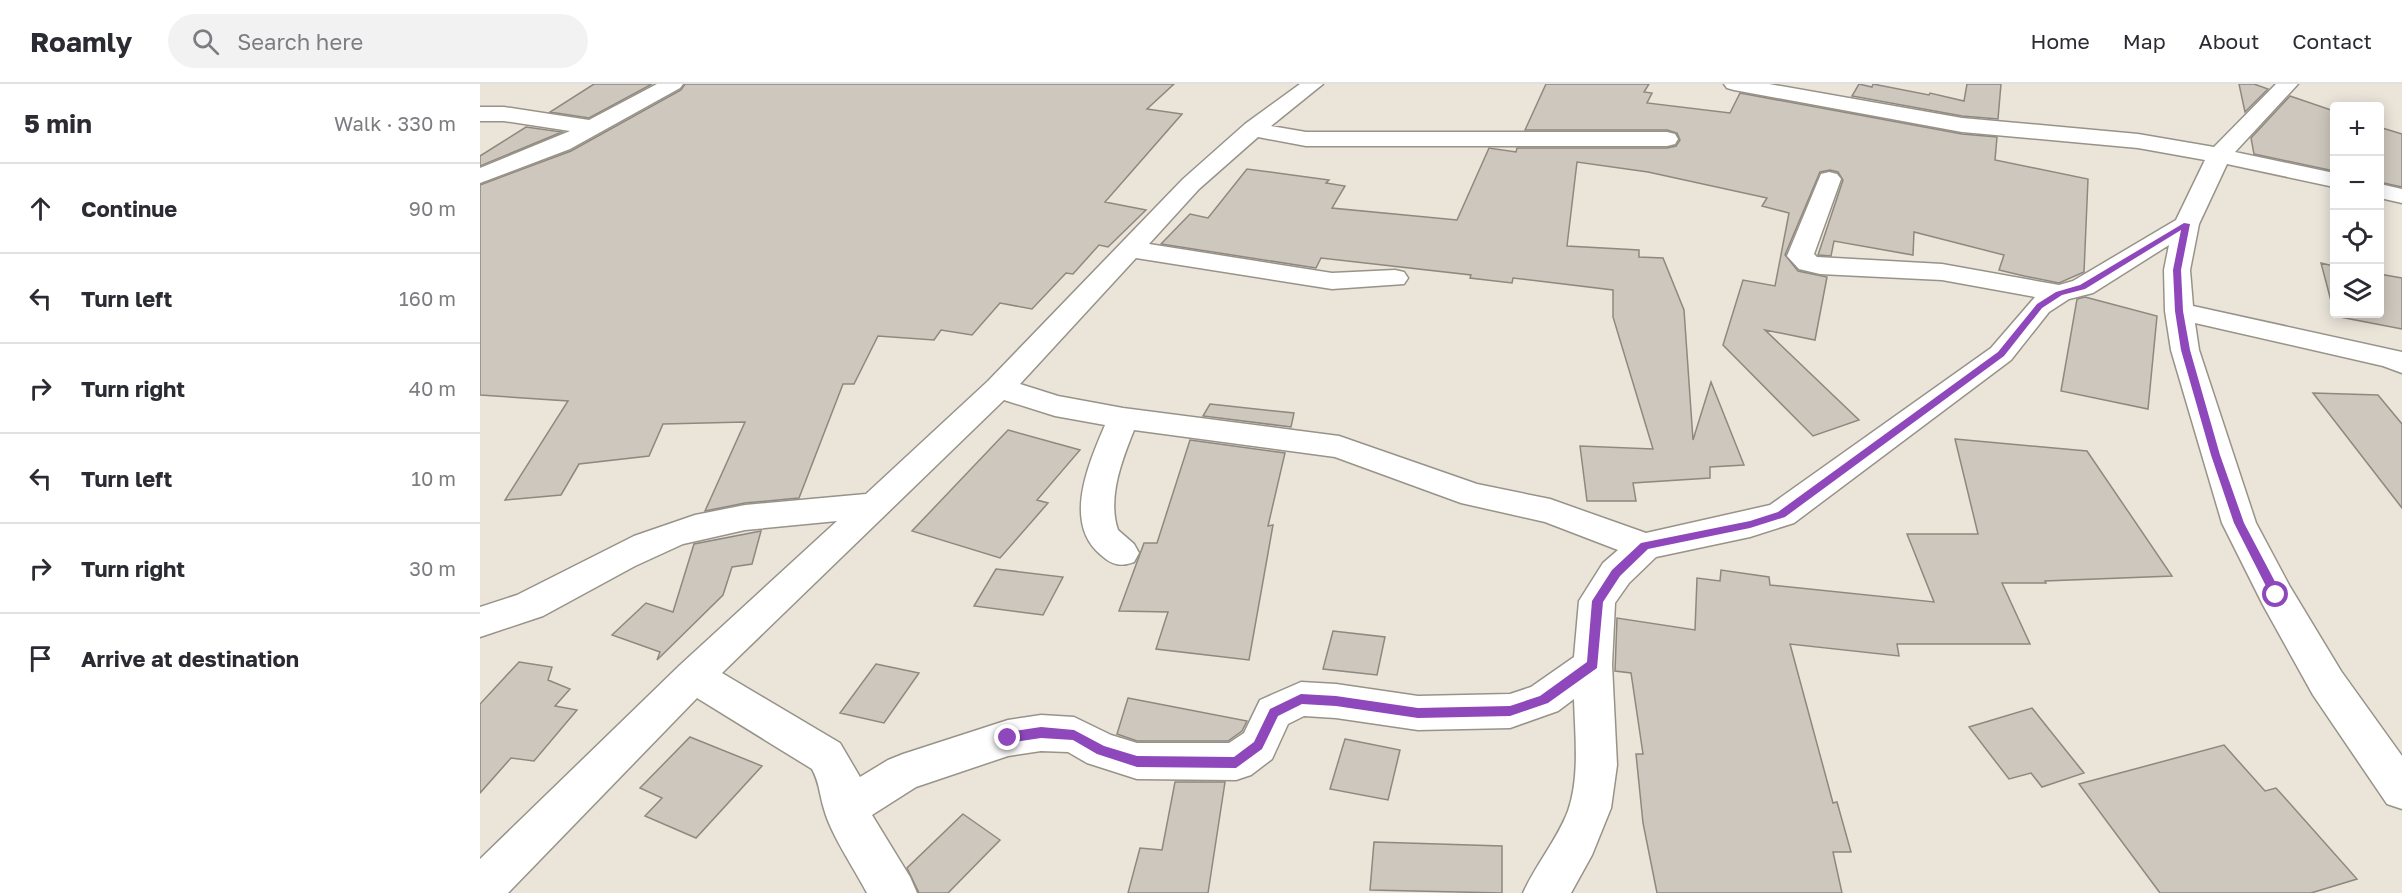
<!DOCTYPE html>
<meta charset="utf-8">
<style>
body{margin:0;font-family:"Golos Text",sans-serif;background:#f2f2f3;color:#2b2b33}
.controls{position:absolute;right:18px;top:18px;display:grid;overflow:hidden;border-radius:6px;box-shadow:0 3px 15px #0003}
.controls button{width:54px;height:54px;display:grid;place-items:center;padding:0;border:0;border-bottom:2px solid #e1e1e2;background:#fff;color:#2b2b33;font:30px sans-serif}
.stop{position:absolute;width:18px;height:18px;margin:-14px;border:4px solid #8f48bb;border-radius:50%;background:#fff}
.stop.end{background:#8f48bb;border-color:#fff;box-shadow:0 2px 6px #0008}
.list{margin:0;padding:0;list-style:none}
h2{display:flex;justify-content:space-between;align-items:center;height:78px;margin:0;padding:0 24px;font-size:26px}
h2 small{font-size:20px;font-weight:400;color:#7c7c81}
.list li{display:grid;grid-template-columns:39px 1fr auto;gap:18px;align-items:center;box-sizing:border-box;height:90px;padding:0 24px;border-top:2px solid #e1e1e2}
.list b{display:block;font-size:22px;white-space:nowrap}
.list em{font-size:20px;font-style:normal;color:#7c7c81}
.icon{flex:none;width:33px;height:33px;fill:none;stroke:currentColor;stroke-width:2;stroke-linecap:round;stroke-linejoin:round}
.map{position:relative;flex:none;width:1922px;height:809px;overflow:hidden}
header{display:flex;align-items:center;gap:36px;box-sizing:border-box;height:84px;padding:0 30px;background:#fff;border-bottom:2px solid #e1e1e2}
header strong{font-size:28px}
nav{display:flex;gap:33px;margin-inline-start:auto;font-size:21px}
.search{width:420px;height:54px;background:#f2f2f3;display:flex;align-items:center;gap:15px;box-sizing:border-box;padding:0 21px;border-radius:33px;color:#7c7c81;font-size:22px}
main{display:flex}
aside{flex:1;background:#fff}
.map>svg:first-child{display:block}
.building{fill:#cdc7bd;stroke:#8e887e;stroke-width:1.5}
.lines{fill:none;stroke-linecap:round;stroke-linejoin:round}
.minor-casing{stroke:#989388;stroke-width:3}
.minor{fill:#fff;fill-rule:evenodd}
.route{fill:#8f48bb}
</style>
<header>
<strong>Roamly</strong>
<div class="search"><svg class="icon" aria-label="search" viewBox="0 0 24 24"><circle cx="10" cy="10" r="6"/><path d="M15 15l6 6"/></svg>Search here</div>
<nav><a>Home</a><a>Map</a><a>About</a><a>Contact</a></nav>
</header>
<main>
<aside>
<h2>5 min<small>Walk · 330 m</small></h2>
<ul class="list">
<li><svg class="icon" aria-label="ahead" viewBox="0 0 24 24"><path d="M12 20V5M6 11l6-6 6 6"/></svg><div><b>Continue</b></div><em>90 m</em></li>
<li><svg class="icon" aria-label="left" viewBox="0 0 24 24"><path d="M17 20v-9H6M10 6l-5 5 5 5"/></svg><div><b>Turn left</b></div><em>160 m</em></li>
<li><svg class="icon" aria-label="right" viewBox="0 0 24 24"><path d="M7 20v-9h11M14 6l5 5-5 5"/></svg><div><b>Turn right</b></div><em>40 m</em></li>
<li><svg class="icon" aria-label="left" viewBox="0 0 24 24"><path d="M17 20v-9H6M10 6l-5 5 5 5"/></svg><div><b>Turn left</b></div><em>10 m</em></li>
<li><svg class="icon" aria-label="right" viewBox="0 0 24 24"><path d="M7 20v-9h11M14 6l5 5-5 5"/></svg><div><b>Turn right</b></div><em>30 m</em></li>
<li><svg class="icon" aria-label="arrive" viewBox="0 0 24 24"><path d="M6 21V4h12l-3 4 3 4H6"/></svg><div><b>Arrive at destination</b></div></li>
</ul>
</aside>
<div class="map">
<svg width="1922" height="809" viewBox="0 0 1922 809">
<rect width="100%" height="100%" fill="#eae4d9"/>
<path class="building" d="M 114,0 L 172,0 L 109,34 L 70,28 Z
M 205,0 L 694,0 L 667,25 L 702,30 L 625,118 L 666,126 L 628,163 L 619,161 L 593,190 L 586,189 L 552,225 L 520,219 L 492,251 L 461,246 L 454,256 L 398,252 L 374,300 L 363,300 L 319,414 L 265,419 L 225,427 L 265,338 L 183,340 L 169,372 L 99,380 L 81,411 L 25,416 L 88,317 L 0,311 L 0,101 L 91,67 L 201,6 Z
M 1066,0 L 1169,0 L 1164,8 L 1172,9 L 1167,19 L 1250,29 L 1260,9 L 1482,50 L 1517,53 L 1515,76 L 1608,95 L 1604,188 L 1579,199 L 1544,192 L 1519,186 L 1524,171 L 1434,148 L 1433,171 L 1354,157 L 1351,172 L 1338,171 L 1363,96 L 1358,88 L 1350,86 L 1340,88 L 1305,171 L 1318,187 L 1347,193 L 1335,256 L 1285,246 L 1379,336 L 1333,352 L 1243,261 L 1263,196 L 1295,202 L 1309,129 L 1282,122 L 1287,114 L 1168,88 L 1097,78 L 1087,162 L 1159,166 L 1159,173 L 1183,174 L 1204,226 L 1213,356 L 1231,298 L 1264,381 L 1230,383 L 1230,394 L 1153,399 L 1156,417 L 1107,417 L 1100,362 L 1173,365 L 1133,233 L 1133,206 L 1033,194 L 1032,199 L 990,194 L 991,191 L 841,174 L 836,184 L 681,160 L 710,130 L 728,134 L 767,85 L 849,96 L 846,99 L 865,102 L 852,124 L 977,136 L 1009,64 L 1036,68 L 1037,64 L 1187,64 L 1196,62 L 1200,56 L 1197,49 L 1187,46 L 1045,46 Z
M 1379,0 L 1392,3 L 1393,0 L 1449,11 L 1450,9 L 1484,17 L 1487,0 L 1521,0 L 1518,35 L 1482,32 L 1372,12 Z
M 1759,0 L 1774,0 L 1788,5 L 1765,28 Z
M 1810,12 L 1854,27 L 1854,87 L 1774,70 L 1771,54 Z
M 46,43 L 82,48 L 0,82 L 0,72 Z
M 1899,43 L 1922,50 L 1922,103 L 1899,98 Z
M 1841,179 L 1854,182 L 1854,230 L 1899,230 L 1899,190 L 1922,194 L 1922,245 L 1855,232 Z
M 1605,213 L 1677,232 L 1668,325 L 1581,307 L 1597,215 Z
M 1833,309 L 1898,311 L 1922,340 L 1922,424 Z
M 730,320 L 814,329 L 811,343 L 723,332 Z
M 528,346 L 600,366 L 557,416 L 568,419 L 520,474 L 432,447 Z
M 1475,355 L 1607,367 L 1692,492 L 1565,497 L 1566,499 L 1522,499 L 1550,560 L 1417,560 L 1419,572 L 1310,560 L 1353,719 L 1357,718 L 1371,768 L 1353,768 L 1362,809 L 1177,809 L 1163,739 L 1156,670 L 1163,670 L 1151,589 L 1135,587 L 1137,534 L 1215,546 L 1217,494 L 1240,497 L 1241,486 L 1289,493 L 1290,501 L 1454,518 L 1427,450 L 1498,450 Z
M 710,356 L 805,369 L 788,442 L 793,441 L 769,576 L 676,565 L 688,528 L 639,527 L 664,459 L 677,459 Z
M 281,447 L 272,480 L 252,483 L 243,511 L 177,576 L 180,568 L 132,551 L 166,519 L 193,528 L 214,460 Z
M 516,485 L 583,493 L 563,531 L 494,522 Z
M 853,547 L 905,553 L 897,591 L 843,585 Z
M 39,578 L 72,583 L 68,596 L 90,605 L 75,622 L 97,626 L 54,677 L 31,674 L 0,709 L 0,620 Z
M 396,580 L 439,589 L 404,639 L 360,629 Z
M 648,614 L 767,637 L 762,647 L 748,657 L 657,657 L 637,650 Z
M 1552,624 L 1604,689 L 1562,703 L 1551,689 L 1529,695 L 1489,643 Z
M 210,653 L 282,682 L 216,754 L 165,732 L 182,714 L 160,704 Z
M 865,655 L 920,666 L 908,716 L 850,705 Z
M 1744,661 L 1785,707 L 1796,704 L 1877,795 L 1831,809 L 1680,809 L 1599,700 Z
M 695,698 L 745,698 L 728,809 L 648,809 L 660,764 L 682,766 Z
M 483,730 L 520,756 L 468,809 L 439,809 L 427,784 Z
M 894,758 L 1022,762 L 1022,809 L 890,806 Z"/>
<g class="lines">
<g class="minor-casing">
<path id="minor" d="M 177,0 L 203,0 L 200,4 L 90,65 L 0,99 L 0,84 L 90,47 L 24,37 L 0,37 L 0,23 L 24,23 L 109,36 Z
M 820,0 L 843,0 L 791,42 L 826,48 L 1187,48 L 1195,50 L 1198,55 L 1195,60 L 1187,62 L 826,62 L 778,53 L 719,105 L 669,160 L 852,189 L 915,186 L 924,188 L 928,194 L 924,200 L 852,205 L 656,174 L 540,300 L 578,312 L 643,324 L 859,352 L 997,400 L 1070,415 L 1166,449 L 1290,421 L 1511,264 L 1555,213 L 1462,196 L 1340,190 L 1319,185 L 1307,172 L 1341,90 L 1349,88 L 1357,90 L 1361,95 L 1334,170 L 1337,173 L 1462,180 L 1579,201 L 1593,197 L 1696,136 L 1725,76 L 1658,64 L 1482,48 L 1254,6 L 1247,4 L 1244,0 L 1289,0 L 1482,34 L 1658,50 L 1734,63 L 1796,0 L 1818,0 L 1755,68 L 1854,89 L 1854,103 L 1747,80 L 1719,140 L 1710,186 L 1713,222 L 1922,268 L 1922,289 L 1903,282 L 1715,239 L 1719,266 L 1776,439 L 1809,501 L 1861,587 L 1922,672 L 1922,725 L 1907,720 L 1833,611 L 1783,521 L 1742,439 L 1691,266 L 1685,227 L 1684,186 L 1689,161 L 1613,209 L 1589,215 L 1569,228 L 1531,276 L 1314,439 L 1270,453 L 1176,473 L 1149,499 L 1135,519 L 1132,581 L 1137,681 L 1131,724 L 1112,771 L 1091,809 L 1043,809 C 1056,780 1077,756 1088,727 C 1100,693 1095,651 1094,615 L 1078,627 L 1030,644 L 938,646 L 856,634 L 824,632 L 808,640 L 792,675 L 771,691 L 756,696 L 657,695 L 607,679 L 588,668 L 561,667 L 528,672 L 436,703 L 392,731 L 430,793 L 437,809 L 387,809 C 374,784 351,751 344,725 C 339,709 340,700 332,685 L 217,614 L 28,809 L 0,809 L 0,775 L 200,581 L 357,437 L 265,446 L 203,460 L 155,482 L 63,532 L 0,553 L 0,523 L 37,511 L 154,452 L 215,431 L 265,421 L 386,410 L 508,297 L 703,95 L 765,40 ZM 524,316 L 575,332 L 625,341 C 609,379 582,439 621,471 C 632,481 640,483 654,478 L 659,469 L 654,460 L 638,446 C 627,414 642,376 654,346 L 855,373 L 981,419 L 1065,438 L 1138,466 L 1123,479 L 1099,517 L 1094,573 L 1051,603 L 1030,610 L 938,612 L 856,600 L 821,598 L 780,616 L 764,649 L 749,659 L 657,659 L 631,651 L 594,633 L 561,631 L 528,636 L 423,670 L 408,676 L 380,693 L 360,659 L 242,589 Z
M 1900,100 L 1922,105 L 1922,119 L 1900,114 Z"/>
</g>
<use href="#minor" class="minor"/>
</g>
<path class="route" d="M 1704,139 L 1710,140 L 1701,186 L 1703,227 L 1710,266 L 1740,371 L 1764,439 L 1802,511 L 1800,514 L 1792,514 L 1754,439 L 1731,371 L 1701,266 L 1695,227 L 1693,186 L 1701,146 L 1605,205 L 1582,211 L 1562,224 L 1524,272 L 1305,433 L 1270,444 L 1168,465 L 1140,492 L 1123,518 L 1117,584 L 1068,619 L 1030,632 L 938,634 L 856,622 L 822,620 L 798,632 L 782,665 L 756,684 L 657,683 L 617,670 L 593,656 L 561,654 L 528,659 L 522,654 L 528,648 L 561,643 L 594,646 L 624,662 L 657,672 L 754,673 L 774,658 L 790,625 L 821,610 L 856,612 L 938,624 L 1030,622 L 1060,612 L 1107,578 L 1112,517 L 1132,486 L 1161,459 L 1270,437 L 1298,428 L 1518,268 L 1557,220 L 1576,208 L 1600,201 Z"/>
</svg>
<div class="controls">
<button>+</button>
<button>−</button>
<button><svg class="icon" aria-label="locate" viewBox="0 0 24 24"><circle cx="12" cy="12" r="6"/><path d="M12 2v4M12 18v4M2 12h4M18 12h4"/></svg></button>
<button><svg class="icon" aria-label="layers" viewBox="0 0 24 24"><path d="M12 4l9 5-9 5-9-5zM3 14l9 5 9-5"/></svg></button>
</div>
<div class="stop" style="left:1796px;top:511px"></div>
<div class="stop end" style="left:528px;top:654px"></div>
</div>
</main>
